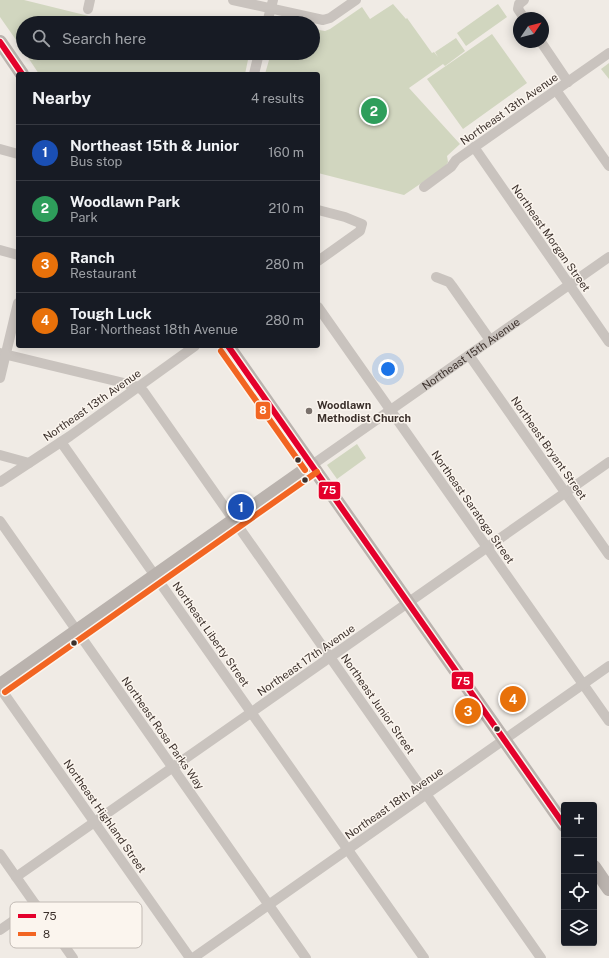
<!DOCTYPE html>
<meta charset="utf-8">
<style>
body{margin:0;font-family:"Public Sans",sans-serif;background:#20242c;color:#f1f3f6}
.controls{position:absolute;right:12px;bottom:12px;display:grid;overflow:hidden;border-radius:4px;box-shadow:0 2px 10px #0003}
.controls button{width:36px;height:36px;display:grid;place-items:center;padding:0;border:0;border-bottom:1px solid #363941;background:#171b24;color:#f1f3f6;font:20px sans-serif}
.compass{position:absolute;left:513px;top:12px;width:36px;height:36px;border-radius:50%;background:#171b24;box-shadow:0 2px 10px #0003;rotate:55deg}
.you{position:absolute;left:388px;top:369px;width:14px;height:14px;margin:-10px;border:3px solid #fff;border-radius:50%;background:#1a73e8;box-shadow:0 0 0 6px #1a73e833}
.badge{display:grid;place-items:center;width:26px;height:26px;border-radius:50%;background:#7a716c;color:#fff;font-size:13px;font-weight:700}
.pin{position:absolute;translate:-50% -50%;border:2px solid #fff;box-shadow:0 1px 4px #0006}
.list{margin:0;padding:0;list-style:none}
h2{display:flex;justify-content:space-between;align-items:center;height:52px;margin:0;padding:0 16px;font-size:17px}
h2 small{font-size:13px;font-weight:400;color:#9ea1a6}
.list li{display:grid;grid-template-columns:26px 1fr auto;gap:12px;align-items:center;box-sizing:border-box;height:56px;padding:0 16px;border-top:1px solid #363941}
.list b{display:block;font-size:15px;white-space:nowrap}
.list p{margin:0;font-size:13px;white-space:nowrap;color:#9ea1a6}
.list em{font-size:13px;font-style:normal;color:#9ea1a6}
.icon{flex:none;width:22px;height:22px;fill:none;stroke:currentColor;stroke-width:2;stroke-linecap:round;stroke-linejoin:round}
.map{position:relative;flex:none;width:609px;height:958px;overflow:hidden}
.search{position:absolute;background:#171b24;box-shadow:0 2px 10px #0003;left:16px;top:16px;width:304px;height:44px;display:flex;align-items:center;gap:10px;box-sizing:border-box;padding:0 14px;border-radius:22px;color:#9ea1a6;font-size:15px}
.panel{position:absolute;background:#171b24;box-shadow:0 2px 10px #0003;left:16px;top:72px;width:304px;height:276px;border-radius:4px}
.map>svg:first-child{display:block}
.green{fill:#d1d6bf}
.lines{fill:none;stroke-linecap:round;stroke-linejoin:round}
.street{stroke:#c9c3be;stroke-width:10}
.secondary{stroke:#bab3ae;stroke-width:14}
.bus-1-casing{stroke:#fbf5ee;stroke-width:9}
.bus-2-casing{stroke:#fbf5ee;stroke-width:9}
.bus-1{stroke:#e4002b;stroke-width:6}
.bus-2{stroke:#f26522;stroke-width:6}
.poi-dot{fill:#7a716c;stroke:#fbf5ee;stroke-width:1.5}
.bus-dot{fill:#3b302b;stroke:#fbf5ee;stroke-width:1.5}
.labels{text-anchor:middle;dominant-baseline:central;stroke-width:3;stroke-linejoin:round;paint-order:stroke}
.street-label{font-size:11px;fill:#3b302b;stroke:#fbf5ee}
.poi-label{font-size:11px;font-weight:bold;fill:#3b302b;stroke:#fbf5ee;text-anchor:start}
.key{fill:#fbf5ee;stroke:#c1bab4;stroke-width:1}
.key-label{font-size:11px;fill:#3b302b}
.line-badge{stroke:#fbf5ee;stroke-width:1.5}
.badge-label{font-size:11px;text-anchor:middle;font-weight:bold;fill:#fff}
</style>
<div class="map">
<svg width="609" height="958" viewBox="0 0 609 958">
<rect width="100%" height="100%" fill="#f0ebe5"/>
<path class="green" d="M 0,0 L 24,0 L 117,23 L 23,23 L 23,50 L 0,17 Z
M 393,4 L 406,19 L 407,18 L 432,53 L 434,52 L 438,57 L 435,52 L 456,38 L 465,51 L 445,66 L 443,64 L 409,88 L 460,144 L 447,156 L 448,162 L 445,167 L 404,195 L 318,173 L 318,74 L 265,74 L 271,53 L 313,53 L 313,29 L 325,31 L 330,29 L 362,7 L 370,19 Z
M 498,4 L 507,17 L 466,46 L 457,33 Z
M 492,34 L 527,83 L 463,129 L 427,79 Z
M 25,53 L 240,53 L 249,55 L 245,74 L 39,74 Z
M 609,63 L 609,79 L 601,69 Z
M 357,444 L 366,458 L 337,479 L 327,465 Z"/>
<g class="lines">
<g class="street">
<path d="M 233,0 L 323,20 L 330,18 L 356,0"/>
<path d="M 524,0 L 519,4 L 518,9 L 524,18"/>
<path d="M 88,9 L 90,0"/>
<path d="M 267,23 L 273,0"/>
<path d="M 541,42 L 568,82"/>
<path d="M 254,74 L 259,53"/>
<path d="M 556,90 L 609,166"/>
<path d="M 474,147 L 609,342"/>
<path d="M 0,149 L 18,154"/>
<path d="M 424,187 L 451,167 L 456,160 L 609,53"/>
<path d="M 318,210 L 345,217 L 362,224 L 360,231 L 318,261"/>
<path d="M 0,250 L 18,255"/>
<path d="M 436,277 L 449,282 L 452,286 L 490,340"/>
<path d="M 318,307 L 609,721"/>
<path d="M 0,353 L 124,383 L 139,387 L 144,392 L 541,958"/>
<path d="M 469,355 L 609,555"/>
<path d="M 0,378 L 18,303"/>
<path d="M 61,442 L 424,958"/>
<path d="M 0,455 L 29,463"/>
<path id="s1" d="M 312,465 L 609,257"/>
<path d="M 0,482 L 70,436 L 195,346"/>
<path d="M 0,521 L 306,958"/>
<path d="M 0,688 L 190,958"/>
<path d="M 0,854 L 73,958"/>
<path d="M 16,877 L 609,462"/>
<path d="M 0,930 L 36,905"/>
<path d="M 193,958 L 609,666"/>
</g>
<path class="secondary" d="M 0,42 L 22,74
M 228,346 L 564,825
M 0,685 L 312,465
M 594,867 L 609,889"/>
<g class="bus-1-casing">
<path id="bus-1" d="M 0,42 L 22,74
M 228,346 L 564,825"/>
</g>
<g class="bus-2-casing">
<path id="bus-2" d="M 221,351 L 305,470
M 5,692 L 317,472"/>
</g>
<use href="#bus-1" class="bus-1"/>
<use href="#bus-2" class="bus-2"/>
</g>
<circle class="poi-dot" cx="309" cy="411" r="4"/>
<g class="bus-dot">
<circle cx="298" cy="460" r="3.5"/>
<circle cx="305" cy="480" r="3.5"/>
<circle cx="74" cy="643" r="3.5"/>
<circle cx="497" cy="729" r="3.5"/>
</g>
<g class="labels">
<g class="street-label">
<text transform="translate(509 109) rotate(-35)">Northeast 13th Avenue</text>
<text transform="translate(551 238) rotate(55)">Northeast Morgan Street</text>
<text stroke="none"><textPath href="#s1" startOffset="194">Northeast 15th Avenue</textPath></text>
<text transform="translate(92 405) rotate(-35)">Northeast 13th Avenue</text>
<text transform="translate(549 448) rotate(55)">Northeast Bryant Street</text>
<text transform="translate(473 507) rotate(55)">Northeast Saratoga Street</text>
<text transform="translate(211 634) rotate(55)">Northeast Liberty Street</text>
<text transform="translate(306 660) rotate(-35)">Northeast 17th Avenue</text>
<text transform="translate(378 704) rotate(55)">Northeast Junior Street</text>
<text transform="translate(163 733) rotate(55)">Northeast Rosa Parks Way</text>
<text transform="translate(394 803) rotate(-35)">Northeast 18th Avenue</text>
<text transform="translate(105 816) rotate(55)">Northeast Highland Street</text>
</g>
<g class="poi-label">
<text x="317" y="405">Woodlawn<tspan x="317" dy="13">Methodist Church</tspan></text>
</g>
</g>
<rect x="10" y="902" width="132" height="46" rx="6" class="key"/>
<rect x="18" y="914" width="18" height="4" fill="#e4002b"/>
<rect x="18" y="932" width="18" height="4" fill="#f26522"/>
<g class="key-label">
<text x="43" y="920">75</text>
<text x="43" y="938">8</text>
</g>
<g class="line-badge">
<rect x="255" y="401" width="16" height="19" rx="4" fill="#f26522"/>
<rect x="318" y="481" width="23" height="19" rx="4" fill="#e4002b"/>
<rect x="451" y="671" width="23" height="19" rx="4" fill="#e4002b"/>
</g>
<g class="badge-label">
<text x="263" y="414">8</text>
<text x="329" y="494">75</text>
<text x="463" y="685">75</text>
</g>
</svg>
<div class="controls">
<button>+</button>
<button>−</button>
<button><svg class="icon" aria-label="locate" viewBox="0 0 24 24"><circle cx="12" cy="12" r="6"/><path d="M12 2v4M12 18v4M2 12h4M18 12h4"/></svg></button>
<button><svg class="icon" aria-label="layers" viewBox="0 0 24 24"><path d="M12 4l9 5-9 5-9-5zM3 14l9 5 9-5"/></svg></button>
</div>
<svg class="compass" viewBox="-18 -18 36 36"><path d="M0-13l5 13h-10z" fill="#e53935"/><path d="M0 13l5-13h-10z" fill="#9ea1a6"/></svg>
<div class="you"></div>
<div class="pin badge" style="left:241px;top:507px;background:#1a4fb4">1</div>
<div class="pin badge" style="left:374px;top:111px;background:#2e9e5b">2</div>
<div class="pin badge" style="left:468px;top:711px;background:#e8710a">3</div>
<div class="pin badge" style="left:513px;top:699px;background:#e8710a">4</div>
<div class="search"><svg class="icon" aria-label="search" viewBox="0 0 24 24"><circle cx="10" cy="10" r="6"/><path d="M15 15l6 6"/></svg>Search here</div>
<section class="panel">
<h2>Nearby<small>4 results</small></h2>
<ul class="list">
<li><span class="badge" style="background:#1a4fb4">1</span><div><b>Northeast 15th &amp; Junior</b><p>Bus stop</p></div><em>160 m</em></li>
<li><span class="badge" style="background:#2e9e5b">2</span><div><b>Woodlawn Park</b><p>Park</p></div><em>210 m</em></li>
<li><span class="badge" style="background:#e8710a">3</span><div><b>Ranch</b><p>Restaurant</p></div><em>280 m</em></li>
<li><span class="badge" style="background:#e8710a">4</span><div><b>Tough Luck</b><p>Bar · Northeast 18th Avenue</p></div><em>280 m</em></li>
</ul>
</section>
</div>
